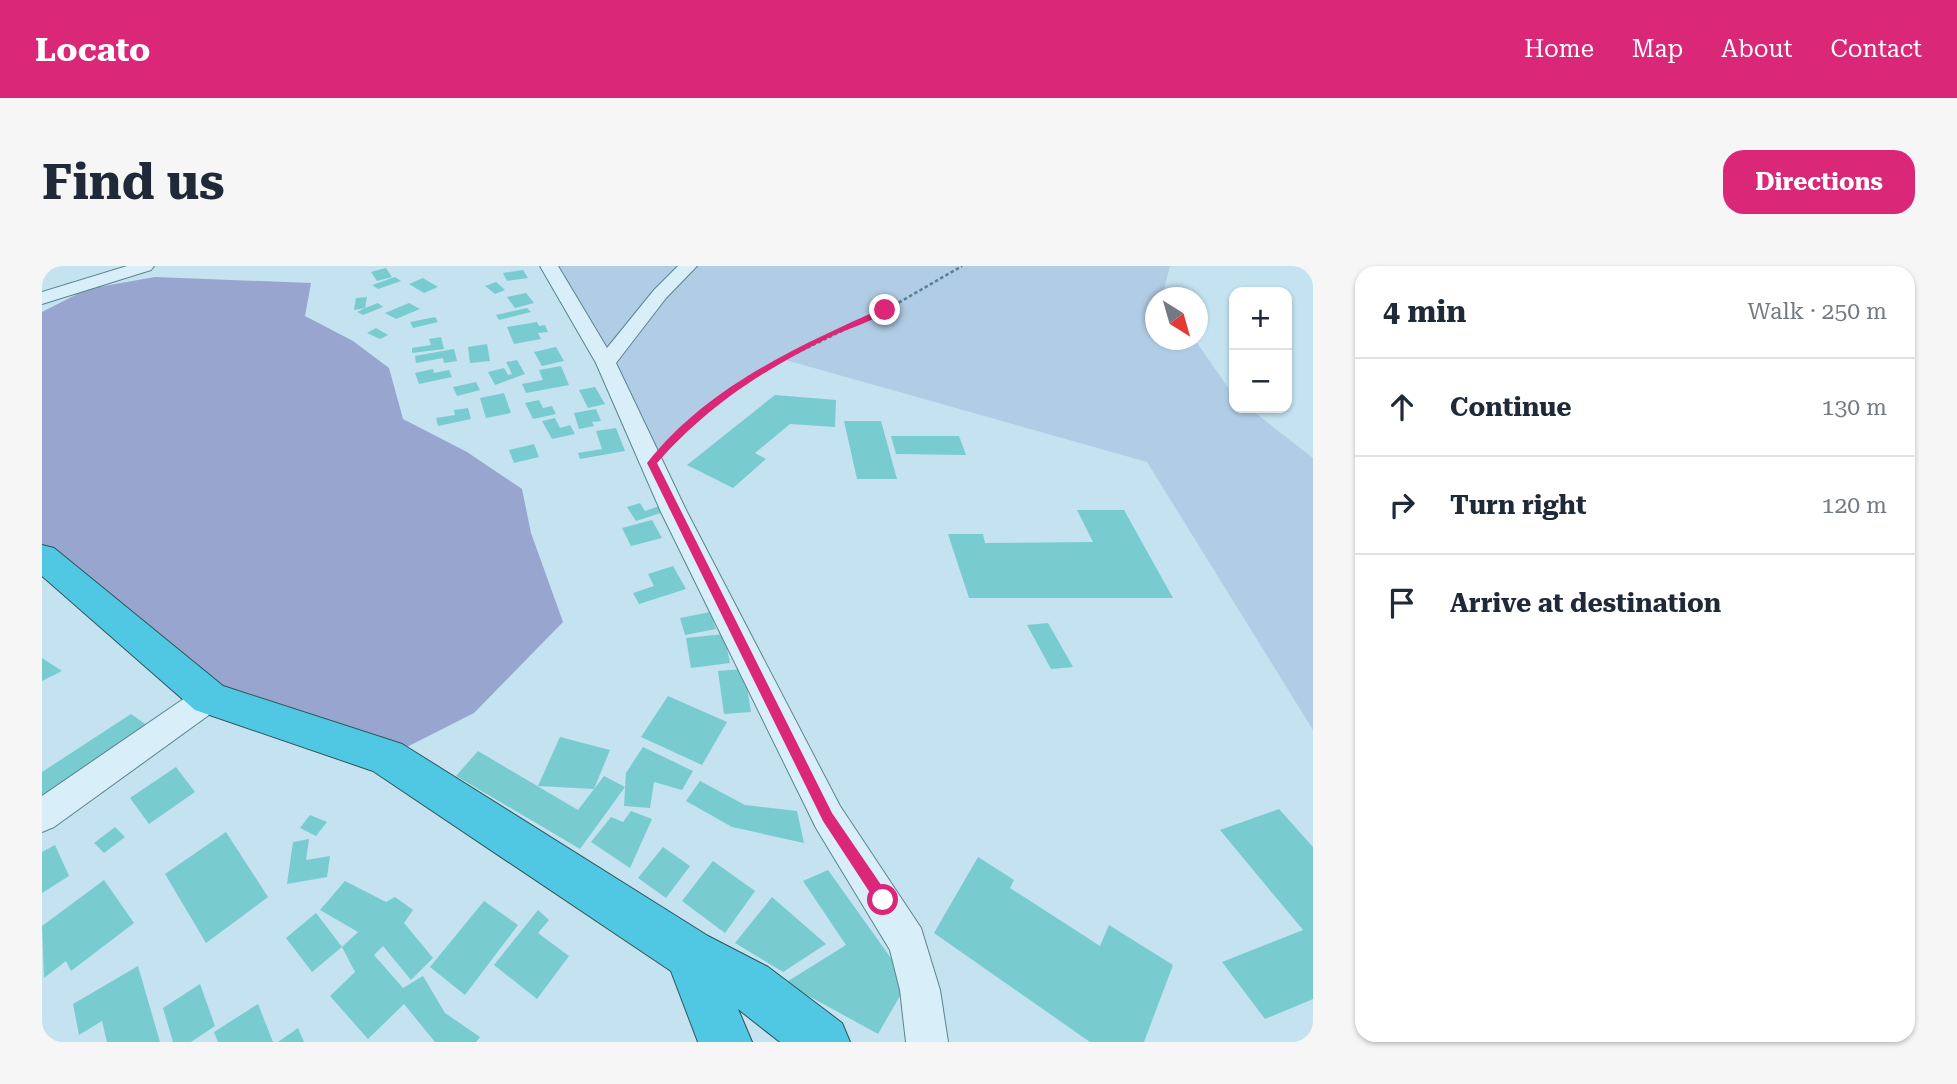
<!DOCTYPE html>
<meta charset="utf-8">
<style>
:root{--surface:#fff;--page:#f6f6f7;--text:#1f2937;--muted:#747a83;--line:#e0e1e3;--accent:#db2777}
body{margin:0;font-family:"Roboto Serif",serif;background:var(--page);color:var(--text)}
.controls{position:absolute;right:21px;top:21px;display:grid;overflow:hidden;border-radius:14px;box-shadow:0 2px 5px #0004}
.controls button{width:63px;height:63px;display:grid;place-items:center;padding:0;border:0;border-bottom:2px solid var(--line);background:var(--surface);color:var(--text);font:35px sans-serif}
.compass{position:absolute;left:1103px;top:21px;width:63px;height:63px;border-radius:50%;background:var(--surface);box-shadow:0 2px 5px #0004;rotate:143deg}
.stop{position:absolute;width:21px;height:21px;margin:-16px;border:5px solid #db2777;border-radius:50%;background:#fff}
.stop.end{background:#db2777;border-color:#fff;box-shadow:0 2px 7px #0008}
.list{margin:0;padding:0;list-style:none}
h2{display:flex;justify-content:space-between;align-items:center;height:91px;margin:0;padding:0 28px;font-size:30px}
h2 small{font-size:23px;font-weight:400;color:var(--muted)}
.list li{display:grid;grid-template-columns:46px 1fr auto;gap:21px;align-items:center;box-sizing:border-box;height:98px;padding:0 28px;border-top:2px solid var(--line)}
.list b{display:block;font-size:26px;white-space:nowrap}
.list em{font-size:23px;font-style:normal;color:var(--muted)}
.icon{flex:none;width:38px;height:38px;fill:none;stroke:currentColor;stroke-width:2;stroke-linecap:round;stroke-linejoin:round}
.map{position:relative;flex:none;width:1271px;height:776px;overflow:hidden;border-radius:21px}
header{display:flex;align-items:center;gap:42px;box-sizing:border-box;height:98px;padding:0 35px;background:var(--accent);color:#fff}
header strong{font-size:33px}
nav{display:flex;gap:38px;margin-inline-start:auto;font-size:24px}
.intro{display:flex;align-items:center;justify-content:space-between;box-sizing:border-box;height:168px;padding:0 42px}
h1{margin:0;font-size:49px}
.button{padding:18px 32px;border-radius:21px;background:var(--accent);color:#fff;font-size:24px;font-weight:700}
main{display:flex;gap:42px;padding:0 42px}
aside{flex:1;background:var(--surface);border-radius:21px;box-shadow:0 2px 5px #0004}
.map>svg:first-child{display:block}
</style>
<header>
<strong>Locato</strong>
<nav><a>Home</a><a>Map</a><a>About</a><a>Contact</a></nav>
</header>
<div class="intro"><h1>Find us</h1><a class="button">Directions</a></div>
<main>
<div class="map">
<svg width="1271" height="776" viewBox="0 0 1271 776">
<rect width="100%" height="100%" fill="#c4e2f0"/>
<!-- farmland -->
<path fill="#b1cde6" d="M507,0h621l-7,27 3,4 -10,1v42h39l39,56v12h15l64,50v272l-166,-268 -365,-103 -49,28 -48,39 -33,37z"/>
<!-- green -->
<path fill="#97a5cf" d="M113,11l156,6 -6,33 48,25 36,27 14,51 64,33 55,37 9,44 32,89 -89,91 -87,44 -178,-59 -167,-141v-245l45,-23z"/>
<!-- building -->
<g fill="#78ccd0">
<path d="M344,2l6,9 -15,4 -6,-9z"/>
<path d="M481,4l5,8 -21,3 -4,-8z"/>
<path d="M353,11l6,4 -23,8 -6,-4z"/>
<path d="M381,12l15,9 -14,6 -15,-9z"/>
<path d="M454,16l9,8 -10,4 -10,-8z"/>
<path d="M484,27l8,10 -19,5 -8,-11z"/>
<path d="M325,31l-2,11 13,-5 5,4 -20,8 -6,-3 8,-4 -11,2 2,-12z"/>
<path d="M367,37l11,6 -24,10 -11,-6z"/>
<path d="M485,42l4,4 -32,8 -3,-5z"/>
<path d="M393,51l3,5 -25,6 -3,-6z"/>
<path d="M495,56l2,4 6,-1 3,7 -10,1 3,6 -27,5 -7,-17z"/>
<path d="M334,62l12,7 -8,4 -13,-6z"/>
<path d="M399,71l3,12 -32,4v-5l19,-3 -2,-6z"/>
<path d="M445,78l3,17 -20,2 -2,-16z"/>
<path d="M514,81l8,14 -22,5 -8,-14z"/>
<path d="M412,83l3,12 -13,2 -1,-5 -27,5 -1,-7z"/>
<path d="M475,94l8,14 -30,11 -7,-13 16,-4 4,7 4,-1 -6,-12z"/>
<path d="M519,100l8,19 -43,8 -4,-9 21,-4 -4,-10z"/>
<path d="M391,103l1,4 15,-3 3,7 -33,7 -4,-11z"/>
<path d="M434,116l4,8 -23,6 -4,-9z"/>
<path d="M553,121l10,17 -17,4 -9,-18z"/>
<path d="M462,127l7,20 -25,5 -6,-20z"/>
<path d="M733,129l61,5 -1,27 -45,-3 -35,29 11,6 -33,29 -46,-23z"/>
<path d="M497,134l4,8 9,-2 4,8 -23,5 -8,-16z"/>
<path d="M426,142l3,11 -33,7 -2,-8 19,-3 -1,-5z"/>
<path d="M554,143l5,12 -9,1 2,4 -15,3 -5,-16z"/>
<path d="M513,152l5,10 10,-3 5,9 -23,5 -10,-18z"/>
<path d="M802,155h37l16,58h-40z"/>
<path d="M574,162l9,23 -45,8 -2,-6 24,-4 -6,-18z"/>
<path d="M849,170h68l7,19 -70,-1z"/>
<path d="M492,178l5,13 -25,6 -5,-13z"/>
<path d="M598,237l5,8 14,-5 5,6 -28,9 -9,-14z"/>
<path d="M1035,244h47l49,88h-204l-21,-64h35l2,9 108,-1z"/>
<path d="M610,254l10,18 -31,8 -9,-18z"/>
<path d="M631,300l13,23 -47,15 -6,-11 21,-7 -6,-12z"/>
<path d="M668,346l6,17 -31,6 -5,-17z"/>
<path d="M1006,357l25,44 -22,2 -24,-44z"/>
<path d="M682,368l6,29 -39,5 -5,-30z"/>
<path d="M0,392l20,13 -20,10z"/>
<path d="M702,403l7,43 -27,2 -6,-43z"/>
<path d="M626,430l59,26 -25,43 -61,-28z"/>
<path d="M89,448l20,14 -109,77v-33z"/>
<path d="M518,471l50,13 -16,39 -56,-3z"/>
<path d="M601,481l50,24 -11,19 -28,-8 -4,26 -26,-2 2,-33z"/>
<path d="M436,485l100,59 26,-34 21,11 -45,62 -124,-73z"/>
<path d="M134,501l19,25 -46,32 -19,-26z"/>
<path d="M658,515l45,24 52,6 7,32 -72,-16 -46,-26z"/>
<path d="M1237,543l34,38v152l-48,20 -43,-57 81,-32 -83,-100z"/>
<path d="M589,545l21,8 -22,49 -39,-26 20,-25 12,5z"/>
<path d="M268,549l17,7 -11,14 -16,-8z"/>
<path d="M73,561l10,10 -21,16 -10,-10z"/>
<path d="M184,566l42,65 -62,46 -41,-69z"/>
<path d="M267,573l-3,21 24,-4 -3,21 -40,7 6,-42z"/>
<path d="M13,579l14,31 -27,17v-41z"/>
<path d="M621,581l27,19 -24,32 -28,-20z"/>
<path d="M936,591l36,23 -4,8 90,58 9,-21 64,40 -29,77h-54l-156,-109z"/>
<path d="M671,595l42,30 -30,42 -43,-32z"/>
<path d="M786,604l80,112 -30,52 -93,-51 61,-38 -43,-64z"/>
<path d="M62,614l30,43 -63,48 -5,-10 -22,17 -2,-52z"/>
<path d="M303,615l41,21 9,-5 18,13 -9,13 29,35 -22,22 -28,-34 -9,9 29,33 20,-12 22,37 35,24 -4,5h-41l-31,-38 -36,35 -38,-43 25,-24 -13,-25 16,-15 -38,-22z"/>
<path d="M730,631l54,47 -43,28 -48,-29z"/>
<path d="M442,635l34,24 -53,70 -35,-28z"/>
<path d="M496,644l11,10 -11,13 31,23 -32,43 -43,-34z"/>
<path d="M274,647l26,34 -30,25 -26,-34z"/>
<path d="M96,700l22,76h-53l-5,-21 -23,14 -6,-31z"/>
<path d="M158,718l15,42 -24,16h-18l-10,-34z"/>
<path d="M216,738l15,38h-55l-4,-10z"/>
<path d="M256,762l6,14h-26z"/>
</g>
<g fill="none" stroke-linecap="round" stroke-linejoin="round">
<defs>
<g id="street">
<path d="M85,0h27l-3,4 -109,34v-12z"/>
<path d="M498,0h18l49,82 47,-58 24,-24h19l-31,32 -50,65 71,149 153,294 81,122 19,62 8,52h-42l-6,-52 -10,-40 -74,-122 -155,-316 -65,-149z"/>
<path d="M167,419l11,4 5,9 -5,9 -166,120 -12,5v-36l156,-107z"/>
</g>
<path id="highway" d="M0,279l12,3 169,138 179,58 306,192 60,31 74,56 8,19h-70l-42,-33 14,33h-54l-27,-71 -298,-200 -178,-61 -153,-134z"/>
</defs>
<!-- street casing -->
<use href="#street" stroke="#59848c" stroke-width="2"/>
<!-- highway casing -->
<use href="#highway" stroke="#2e5559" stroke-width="2"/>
<!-- path-far1 -->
<path stroke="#59848c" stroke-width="2.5" stroke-dasharray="3.5 2.5" stroke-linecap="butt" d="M672,136l56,-36 123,-60 69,-40"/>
<!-- path -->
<path stroke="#59848c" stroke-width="3.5" stroke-dasharray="4.5 2.5" stroke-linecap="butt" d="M629,176l45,-41"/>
<!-- street -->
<use href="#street" fill="#d8effa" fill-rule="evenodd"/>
<!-- highway -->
<use href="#highway" fill="#51c8e3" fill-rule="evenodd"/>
</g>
<!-- route -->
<path fill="#db2777" d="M841,42l6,2c-17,12 -40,18 -59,27 -70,35 -121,68 -173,126l175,350 56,82 2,5 -7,7 -5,-2 -55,-84 -176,-358c60,-76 149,-116 236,-155z"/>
</svg>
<div class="controls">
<button>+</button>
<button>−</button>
</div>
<svg class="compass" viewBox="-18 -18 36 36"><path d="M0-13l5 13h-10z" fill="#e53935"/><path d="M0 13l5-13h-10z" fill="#747a83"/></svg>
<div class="stop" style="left:841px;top:634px"></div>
<div class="stop end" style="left:843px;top:44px"></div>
</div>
<aside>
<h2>4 min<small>Walk · 250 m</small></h2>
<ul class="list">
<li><svg class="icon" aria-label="ahead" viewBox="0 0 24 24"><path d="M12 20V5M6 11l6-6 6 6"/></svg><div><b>Continue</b></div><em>130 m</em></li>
<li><svg class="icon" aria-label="right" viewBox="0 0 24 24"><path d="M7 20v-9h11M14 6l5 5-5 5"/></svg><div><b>Turn right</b></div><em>120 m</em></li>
<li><svg class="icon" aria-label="arrive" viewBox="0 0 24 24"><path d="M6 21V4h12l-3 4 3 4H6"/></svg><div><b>Arrive at destination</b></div></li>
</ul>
</aside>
</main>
